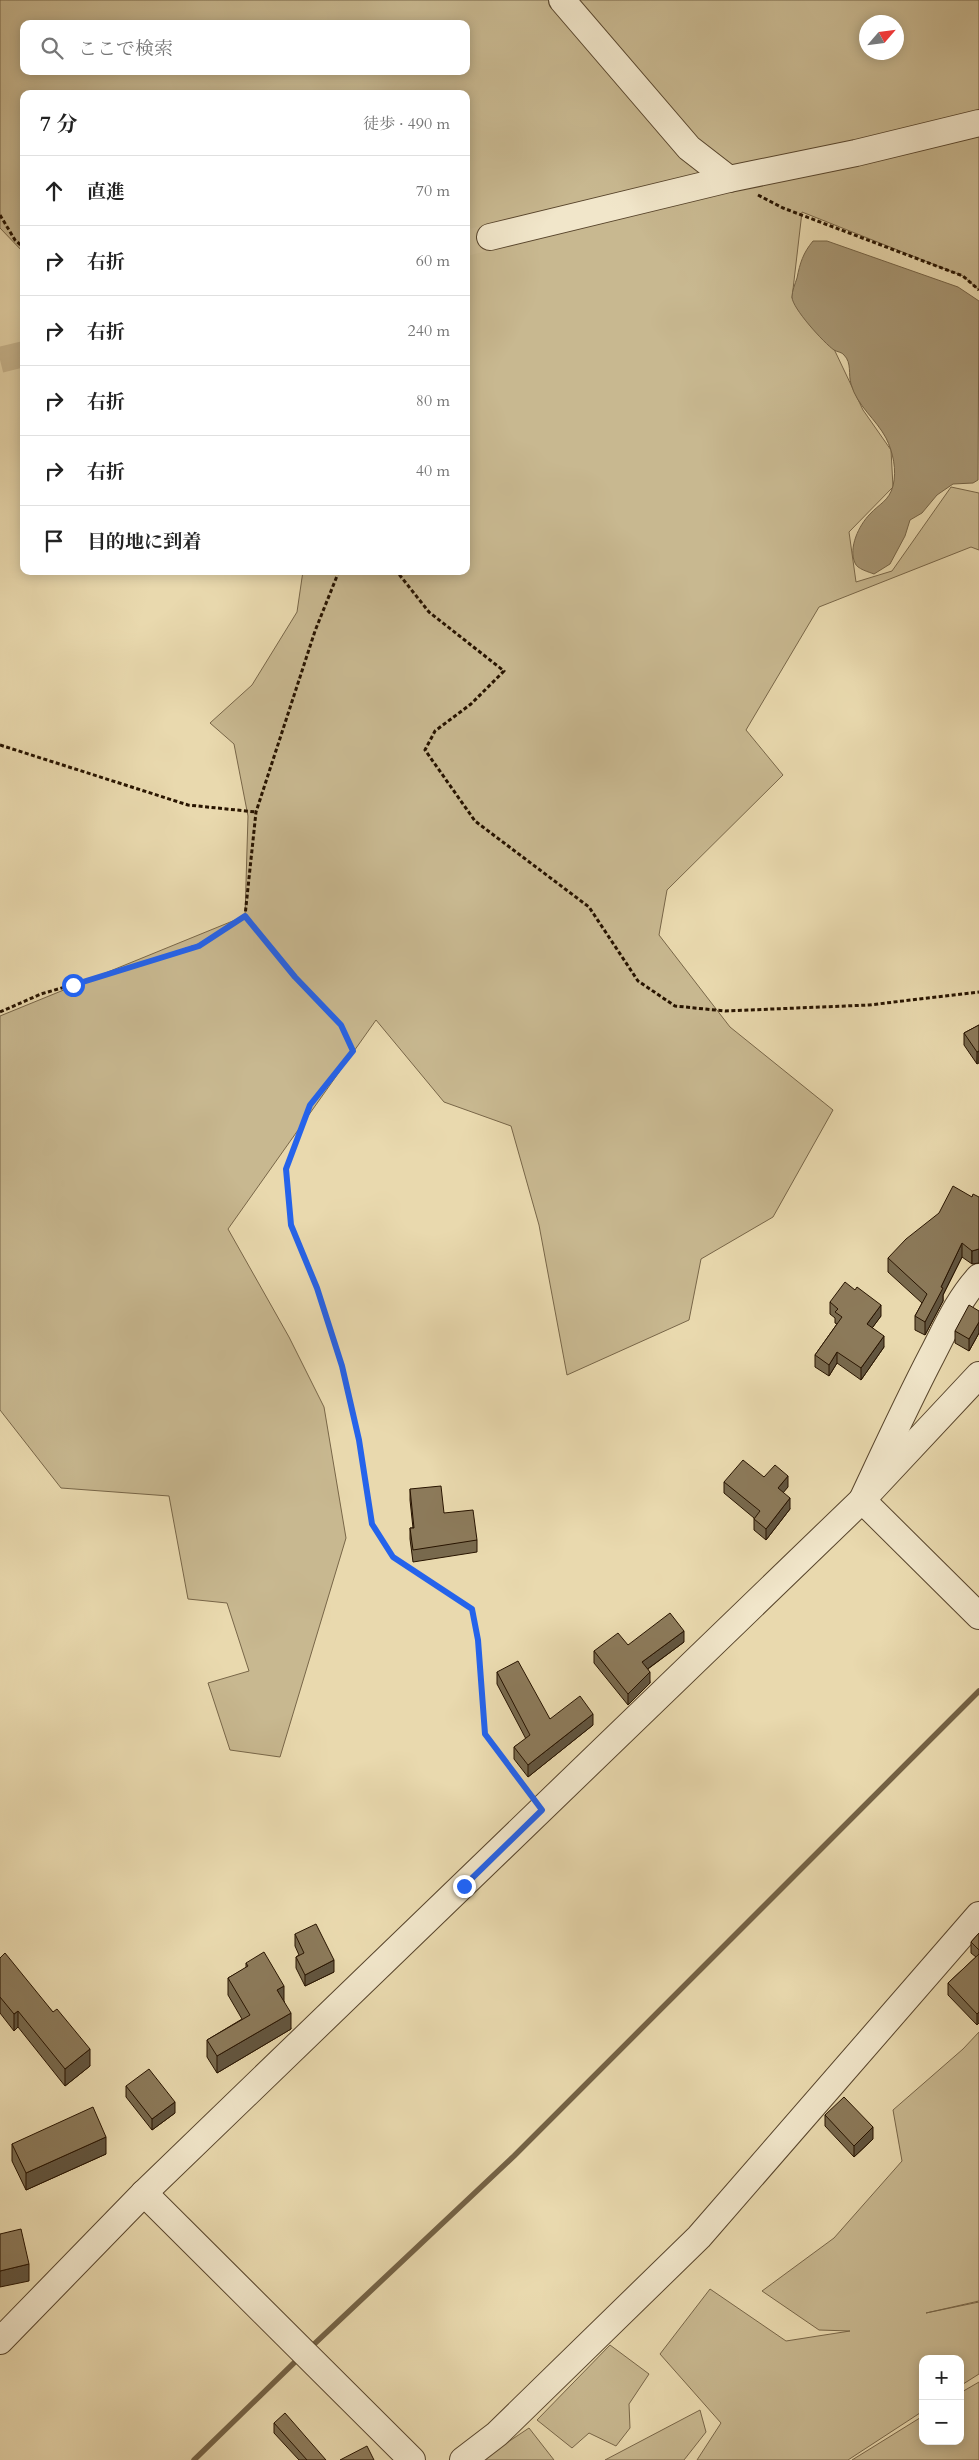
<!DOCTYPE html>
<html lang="ja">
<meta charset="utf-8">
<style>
:root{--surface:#fff;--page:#f6f6f6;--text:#222;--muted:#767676;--line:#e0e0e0}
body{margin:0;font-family:Cardo,"Noto Serif JP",serif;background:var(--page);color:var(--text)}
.controls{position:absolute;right:15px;bottom:15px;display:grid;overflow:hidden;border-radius:10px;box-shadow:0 2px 12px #0003}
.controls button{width:45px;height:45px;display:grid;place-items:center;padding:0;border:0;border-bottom:1px solid var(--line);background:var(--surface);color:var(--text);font:25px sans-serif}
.compass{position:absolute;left:859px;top:15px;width:45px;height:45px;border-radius:50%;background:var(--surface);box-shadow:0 2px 12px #0003;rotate:62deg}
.stop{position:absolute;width:15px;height:15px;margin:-11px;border:4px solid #2563eb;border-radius:50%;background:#fff}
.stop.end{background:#2563eb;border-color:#fff;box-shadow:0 1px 5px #0008}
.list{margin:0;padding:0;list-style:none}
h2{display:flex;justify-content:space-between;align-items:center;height:65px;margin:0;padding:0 20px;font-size:21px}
h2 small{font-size:16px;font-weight:400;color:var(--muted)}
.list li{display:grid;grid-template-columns:32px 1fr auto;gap:15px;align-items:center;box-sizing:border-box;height:70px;padding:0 20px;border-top:1px solid var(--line)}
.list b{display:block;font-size:19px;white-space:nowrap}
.list em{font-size:16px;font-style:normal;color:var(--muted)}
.icon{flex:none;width:28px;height:28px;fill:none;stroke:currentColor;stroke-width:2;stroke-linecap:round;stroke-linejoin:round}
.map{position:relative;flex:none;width:979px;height:2460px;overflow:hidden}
.search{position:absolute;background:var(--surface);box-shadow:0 2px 12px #0003;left:20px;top:20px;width:450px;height:55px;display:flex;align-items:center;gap:12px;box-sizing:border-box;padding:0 18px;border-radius:10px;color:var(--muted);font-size:19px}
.panel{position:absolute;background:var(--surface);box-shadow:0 2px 12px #0003;left:20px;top:90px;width:450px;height:485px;border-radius:10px}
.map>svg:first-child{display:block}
</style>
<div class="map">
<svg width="979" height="2460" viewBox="0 0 979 2460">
<rect width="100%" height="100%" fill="#e9d9ae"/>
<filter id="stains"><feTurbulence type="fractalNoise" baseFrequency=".004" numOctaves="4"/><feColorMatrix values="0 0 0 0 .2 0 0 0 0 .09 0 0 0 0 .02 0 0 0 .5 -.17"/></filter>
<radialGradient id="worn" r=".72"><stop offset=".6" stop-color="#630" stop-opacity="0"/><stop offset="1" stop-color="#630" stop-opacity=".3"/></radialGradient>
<!-- green -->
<g fill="#c8b890" stroke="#786648" fill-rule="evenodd">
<path d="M0,0h979v290l-16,-14 -161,-64 -10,86 42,51 29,61 28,40 2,37 -44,45 7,50 36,-11 59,-84 28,6v57l-8,-3 -152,60 -73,123 37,45 -116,115 -8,45 71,92 103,83 -60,107 -72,42 -12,61 -122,55 -28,-150 -28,-99 -67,-24 -68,-82 -148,209 61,108 35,70 22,131 -66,219 -50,-7 -22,-67 41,-12 -22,-68 -39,-4 -19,-103 -108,-8 -61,-78v-394l245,-100 3,-100 -14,-72 -24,-21 42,-38 45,-73 6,-41h163v-477h-442v159l-24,-25zM866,22h30v30h-30zM24,24h442v47h-442z"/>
<path d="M979,2032v269l-53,12 53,-11v72l-19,12v-27h-37v52l-75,49h-151l24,-37 -61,-69 50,-65 76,52 64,-10 -31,-1 -57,-39 72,-53 68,-77 -9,-51 70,-61z"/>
<path d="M610,2345l39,29 -20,30 1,24 -14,18 -27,-13 -17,15 -35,-28z"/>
<path d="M979,2382v78h-127l71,-44v25h37v-48z"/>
<path d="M700,2410l6,22 -22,28h-79z"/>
<path d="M529,2428l25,32h-73z"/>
</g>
<!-- water -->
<path fill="#a79673" stroke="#746245" d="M813,241h14l131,46 21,14 -1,179 -5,3 -20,1 -16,11 -15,18 -12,7 -5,16 -15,28 -16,10c-5,-2 -17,-5 -19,-11 -7,-15 4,-38 15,-49 9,-10 19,-13 23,-28 4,-16 0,-34 -7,-48 -10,-19 -29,-32 -35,-54 -3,-10 1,-21 -7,-29 -2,-3 -7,-3 -10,-5 -10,-7 -42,-42 -42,-53 0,-6 3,-13 5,-19 3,-15 6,-25 16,-37z"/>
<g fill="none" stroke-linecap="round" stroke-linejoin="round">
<!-- stream -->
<g stroke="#746245" stroke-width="5.5">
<path d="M310,2348l204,-192 465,-465"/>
<path d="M194,2460l105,-102"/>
</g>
<!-- minor-tunnel -->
<g stroke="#ccbb94" stroke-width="26" stroke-dasharray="26 13" stroke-linecap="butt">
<path d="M466,243l24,-6"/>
<path d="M0,360l24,-6"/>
</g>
<defs>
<g id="minor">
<path d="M562,0l127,148 40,31"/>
<path d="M490,237l239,-58 127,-26 123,-30"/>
<path d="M979,1277c-21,23 -33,51 -47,78 -25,48 -47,96 -70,145l117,116"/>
<path d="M144,2193l268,267"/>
<path d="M0,2341l144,-148 718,-693 117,-125"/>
<path d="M463,2460l34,-26 202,-197 280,-322"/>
</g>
</defs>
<!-- minor casing -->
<use href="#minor" stroke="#58452c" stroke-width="28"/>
<!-- path -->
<g stroke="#281400" stroke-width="3" stroke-dasharray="4 2.5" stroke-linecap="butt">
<path d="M758,195l25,13 180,68 16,14"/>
<path d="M0,215l15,25 9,8"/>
<path d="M339,571l-24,60 -59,181 -11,104 50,61 46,48 12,26 -43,54 -24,64 5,56 26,63 25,78 17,74 13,84 21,33 79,52 6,31 7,94 44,58"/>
<path d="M394,571l4,2 31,39 75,59 -33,33 -36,27 -10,19 50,71 114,86 49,74 37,25 50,5 144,-6 110,-13"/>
<path d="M0,745l188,60 68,7"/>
<path d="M0,1012l41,-18 82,-24 76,-25 46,-29"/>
</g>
<!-- minor -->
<use href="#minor" stroke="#f1e6ca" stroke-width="26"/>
</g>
<!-- wall -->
<g fill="#78694d" stroke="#281400">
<path d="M979,1025l-2,39 -13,-19v-12z"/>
<path d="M972,1197v67l-10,-7 -19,38v6l-18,34 -10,-5v-14l7,-13 -34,-31v-14z"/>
<path d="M830,1302l51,14 -9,12 12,19 -23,33 -24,-17 -8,13 -14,-9v-12l22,-31 -2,-1v-5l-5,-4z"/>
<path d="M979,1311v22l-10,18 -14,-8v-12z"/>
<path d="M764,1477l24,10 -5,5 7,17 -24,31 -12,-10v-12l-30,-25v-11z"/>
<path d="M410,1489l34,24 33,27v12l-64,10 -3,-23v-11h3l-3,-28z"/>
<path d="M684,1642l-36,27 2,14 -22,22 -34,-42v-12l34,-6z"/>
<path d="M497,1672l53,47 43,6 -65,52 -14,-18v-12l12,-8 -29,-55z"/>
<path d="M979,1933v90l-2,2 -29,-30v-12l28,-26 -5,-4v-11z"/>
<path d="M295,1934l39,38 -29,14 -9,-18v-11l3,-2 -4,-9z"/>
<path d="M0,1958l53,54 37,54 -25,20 -47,-59 -4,4 -14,-18z"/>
<path d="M246,1963l38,38 7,28 -74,44 -10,-16v-17l35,-21 -14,-24v-17l18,-10z"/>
<path d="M126,2086l49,27 -23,17 -26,-33z"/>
<path d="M825,2115l48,24 -19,18 -29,-31z"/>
<path d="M12,2144l94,10 -80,36 -14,-29z"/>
<path d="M274,2423l52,37h-27l-25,-27z"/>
</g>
<!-- shaded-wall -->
<g fill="#62553f" stroke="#281400">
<path d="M979,1051v12l-2,1v-12z"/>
<path d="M962,1243v14l-19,38v6l-18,34v-13l16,-35z"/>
<path d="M979,1249v14l-7,1v-13z"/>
<path d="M881,1305v11l-14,19v-11z"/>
<path d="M979,1322v11l-10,18v-12z"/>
<path d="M884,1336v11l-23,33v-12z"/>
<path d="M837,1352v11l-8,13v-11z"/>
<path d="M788,1476v11l-10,12v-11z"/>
<path d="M790,1498v11l-24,31v-11z"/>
<path d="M684,1631v11l-42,31v-11z"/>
<path d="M650,1672v11l-22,22v-11z"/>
<path d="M593,1714v11l-65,52v-12z"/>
<path d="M334,1960v12l-29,14v-11z"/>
<path d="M284,1986v17l-7,-13z"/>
<path d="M18,2011v16l-4,4v-17z"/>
<path d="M979,2012v11l-2,2v-11z"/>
<path d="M291,2013v16l-74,44v-17z"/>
<path d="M90,2049v17l-25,20v-17z"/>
<path d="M175,2102v11l-23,17v-11z"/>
<path d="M873,2127v12l-19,18v-11z"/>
<path d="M106,2137v17l-80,36v-17z"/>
<path d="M29,2264v17l-29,6v-16z"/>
</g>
<!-- building -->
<g fill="#8c7a5a" stroke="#281400">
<path d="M979,1025v26l-2,1 -13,-19z"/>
<path d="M953,1186l19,11 1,-3 6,3v52l-7,2 -10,-8 -21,44 2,1 -18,34 -10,-6 12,-22 -39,-36 18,-19 33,-26z"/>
<path d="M845,1282l10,8 2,-3 24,18 -14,19 17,12 -23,32 -24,-16 -8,13 -14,-10 27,-38 -7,-5 3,-3 -8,-7z"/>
<path d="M969,1305l10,6v11l-10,17 -14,-8z"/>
<path d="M743,1460l21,17 11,-12 13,11 -10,12 12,10 -24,31 -12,-10 6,-8 -36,-29z"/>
<path d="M441,1486l3,27 29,-3 4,30 -64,10 -3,-22h4l-4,-39z"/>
<path d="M670,1613l14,18 -42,31 8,10 -22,22 -34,-43 24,-18 10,12z"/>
<path d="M518,1661l32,58 30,-23 13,18 -65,51 -14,-18 16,-12 -33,-63z"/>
<path d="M316,1924l18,36 -29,15 -9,-18 8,-4 -9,-19z"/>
<path d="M979,1933v17l-8,-8z"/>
<path d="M264,1952l20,34 -7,4 14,23 -74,43 -10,-16 43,-25 -22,-37 20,-12 -2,-3z"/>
<path d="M5,1953l48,59 4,-3 33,40 -25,20 -47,-58 -4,3 -14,-17v-39z"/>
<path d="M979,1954v58l-2,2 -29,-31z"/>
<path d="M149,2069l26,33 -23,17 -26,-33z"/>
<path d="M844,2097l29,30 -19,19 -29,-31z"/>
<path d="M93,2107l13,30 -80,36 -14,-29z"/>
<path d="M21,2229l8,35 -29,7v-37z"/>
<path d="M285,2413l41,47h-19l-33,-37z"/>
<path d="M367,2446l7,14h-34z"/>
</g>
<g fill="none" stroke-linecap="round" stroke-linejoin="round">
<!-- route -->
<path stroke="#2563eb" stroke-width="6" d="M73,985l126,-39 46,-30 50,61 46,48 12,26 -43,54 -24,64 5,56 26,63 25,78 17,74 13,84 21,33 79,52 6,31 7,94 57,76 -78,76"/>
</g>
<rect width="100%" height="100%" filter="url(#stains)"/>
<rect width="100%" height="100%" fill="url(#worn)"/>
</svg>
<div class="controls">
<button>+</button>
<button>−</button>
</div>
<svg class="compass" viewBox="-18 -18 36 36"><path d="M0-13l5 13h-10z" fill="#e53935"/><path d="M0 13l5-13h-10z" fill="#767676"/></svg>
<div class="stop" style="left:73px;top:985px"></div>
<div class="stop end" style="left:464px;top:1886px"></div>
<div class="search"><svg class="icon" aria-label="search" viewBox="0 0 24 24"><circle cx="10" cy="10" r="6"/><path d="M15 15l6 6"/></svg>ここで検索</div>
<section class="panel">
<h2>7 分<small>徒歩 · 490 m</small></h2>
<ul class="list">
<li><svg class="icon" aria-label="ahead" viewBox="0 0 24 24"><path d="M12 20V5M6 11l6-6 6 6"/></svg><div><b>直進</b></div><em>70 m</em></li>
<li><svg class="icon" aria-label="right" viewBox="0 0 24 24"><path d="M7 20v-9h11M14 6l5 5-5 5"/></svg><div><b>右折</b></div><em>60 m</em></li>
<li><svg class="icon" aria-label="right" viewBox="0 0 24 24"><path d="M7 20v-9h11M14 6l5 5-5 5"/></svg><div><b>右折</b></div><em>240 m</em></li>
<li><svg class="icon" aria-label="right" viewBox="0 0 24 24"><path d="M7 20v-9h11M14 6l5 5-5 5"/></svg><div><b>右折</b></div><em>80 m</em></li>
<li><svg class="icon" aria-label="right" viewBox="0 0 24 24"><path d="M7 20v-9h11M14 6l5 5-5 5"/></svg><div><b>右折</b></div><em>40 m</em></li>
<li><svg class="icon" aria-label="arrive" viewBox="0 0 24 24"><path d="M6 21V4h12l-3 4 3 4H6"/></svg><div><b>目的地に到着</b></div></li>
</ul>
</section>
</div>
